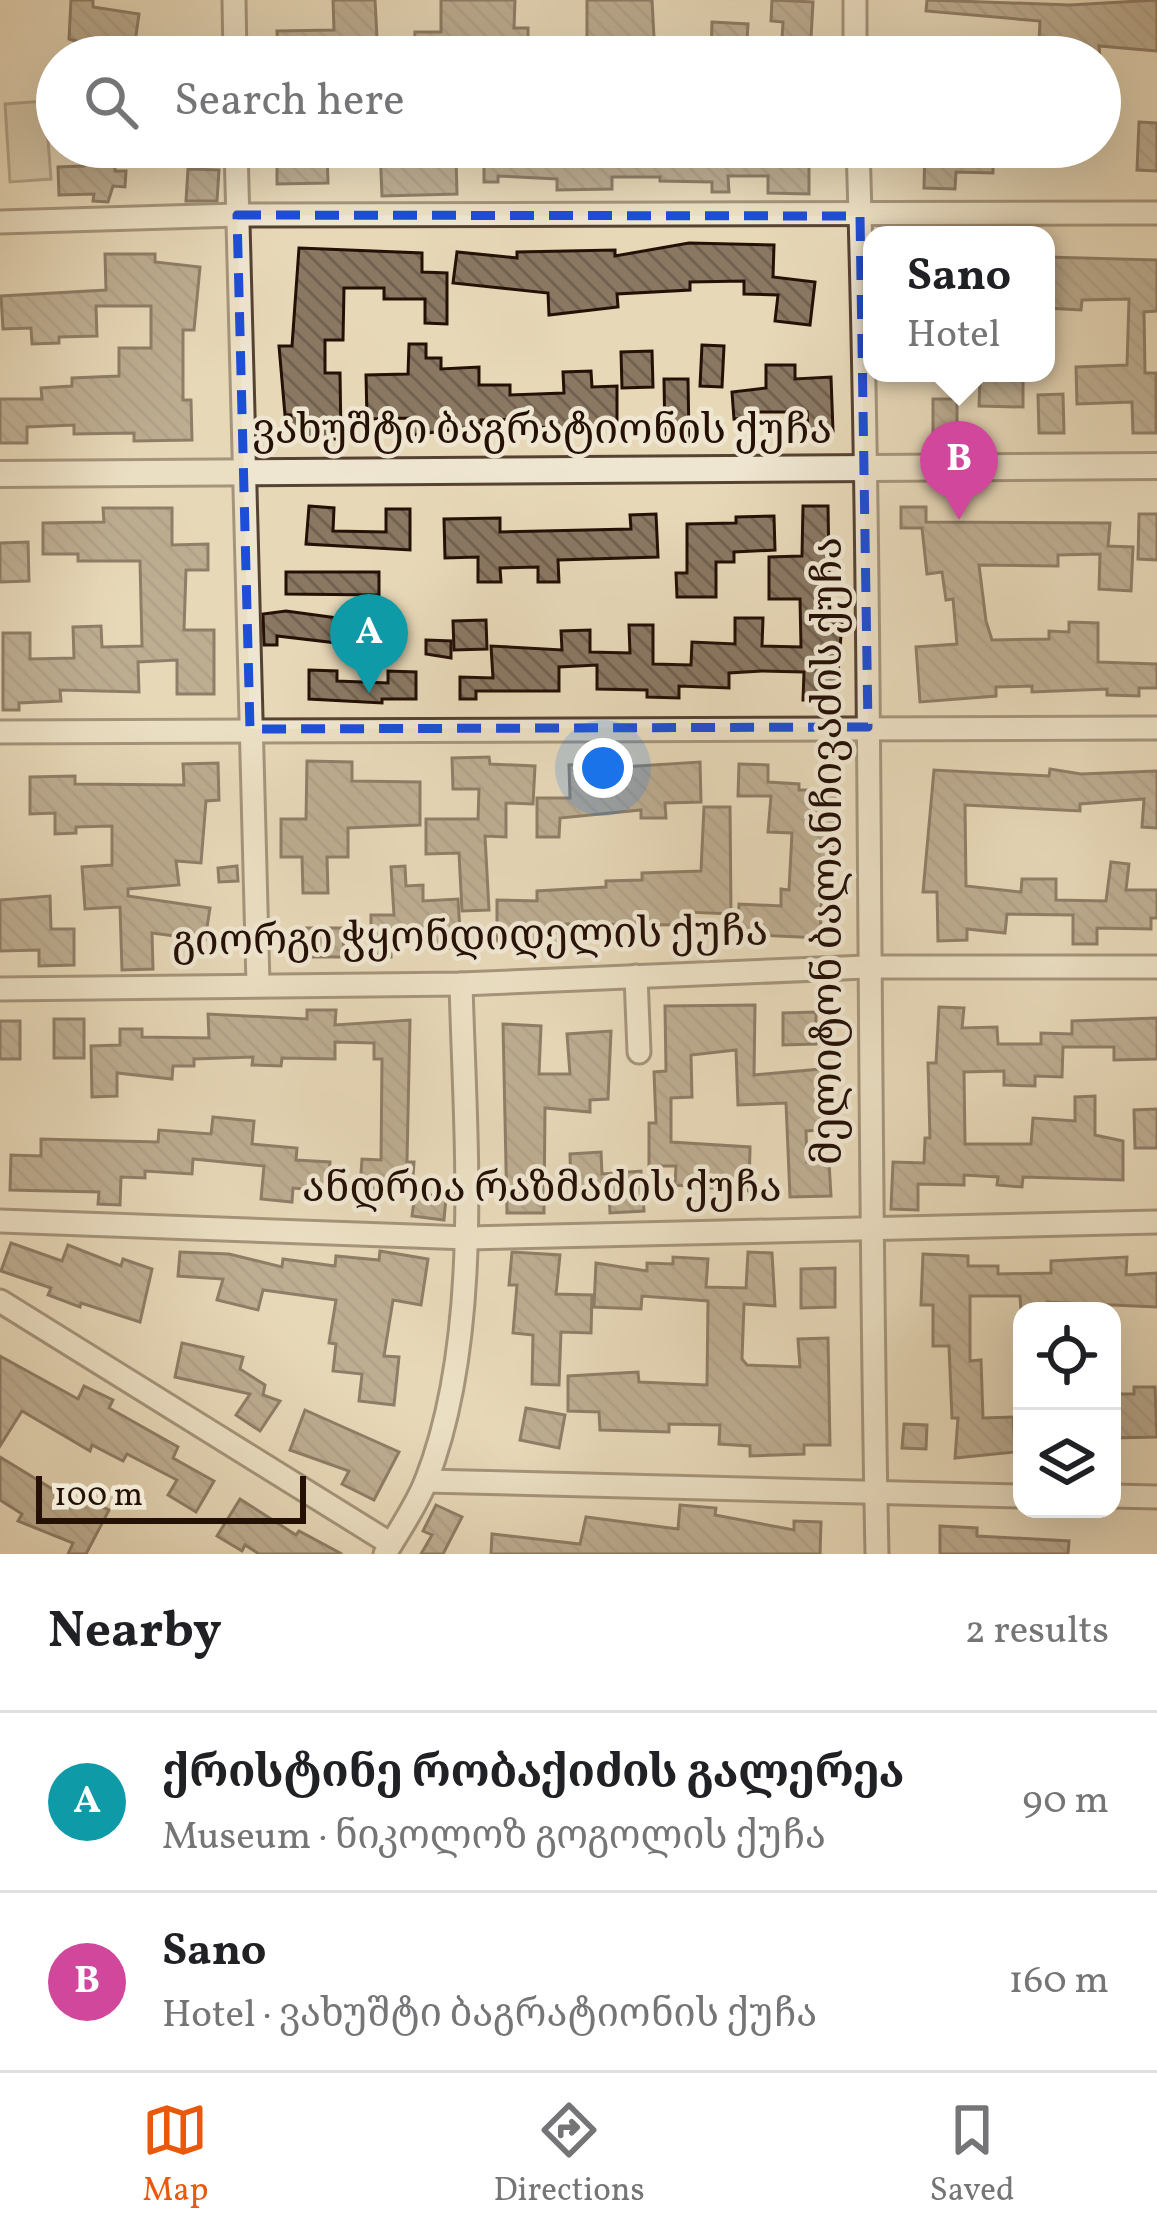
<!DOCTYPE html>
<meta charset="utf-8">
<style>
:root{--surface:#fff;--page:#f2f2f2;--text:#202124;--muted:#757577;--line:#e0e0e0;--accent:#ea580c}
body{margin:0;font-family:Vollkorn,"Noto Serif Georgian",serif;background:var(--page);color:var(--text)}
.controls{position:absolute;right:36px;bottom:36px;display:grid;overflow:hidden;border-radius:24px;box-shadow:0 12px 48px #0002}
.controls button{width:108px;height:108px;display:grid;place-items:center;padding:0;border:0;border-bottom:3px solid var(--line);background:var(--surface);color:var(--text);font:60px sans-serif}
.scale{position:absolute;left:36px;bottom:30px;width:270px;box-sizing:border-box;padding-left:12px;border:6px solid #251006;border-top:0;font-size:33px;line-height:42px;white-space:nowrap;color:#251006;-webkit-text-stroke:9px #efe6d1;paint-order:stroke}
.you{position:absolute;left:603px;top:768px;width:42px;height:42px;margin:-30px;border:9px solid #fff;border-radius:50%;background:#1a73e8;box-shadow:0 0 0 18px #1a73e833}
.badge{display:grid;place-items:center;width:78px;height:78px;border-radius:50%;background:var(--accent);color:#fff;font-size:39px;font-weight:700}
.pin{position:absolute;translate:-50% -99px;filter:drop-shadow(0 3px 6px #0008)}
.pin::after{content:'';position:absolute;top:63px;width:42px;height:36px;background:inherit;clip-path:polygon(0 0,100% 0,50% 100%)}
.popup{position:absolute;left:863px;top:226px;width:192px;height:156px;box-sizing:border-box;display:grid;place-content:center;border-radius:24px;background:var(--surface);filter:drop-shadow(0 3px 9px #0005);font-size:39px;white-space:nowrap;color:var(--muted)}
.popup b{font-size:45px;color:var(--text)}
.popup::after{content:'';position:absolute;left:50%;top:100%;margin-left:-24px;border:24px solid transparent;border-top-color:var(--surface)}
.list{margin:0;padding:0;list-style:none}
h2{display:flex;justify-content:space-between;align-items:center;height:156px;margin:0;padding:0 48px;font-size:51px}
h2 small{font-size:39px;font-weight:400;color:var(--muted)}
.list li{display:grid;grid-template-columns:78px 1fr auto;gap:36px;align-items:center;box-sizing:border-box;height:180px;padding:0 48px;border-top:3px solid var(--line)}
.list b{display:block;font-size:45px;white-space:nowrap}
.list p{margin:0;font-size:39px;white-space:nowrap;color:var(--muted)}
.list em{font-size:39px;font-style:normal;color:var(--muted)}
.icon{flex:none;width:66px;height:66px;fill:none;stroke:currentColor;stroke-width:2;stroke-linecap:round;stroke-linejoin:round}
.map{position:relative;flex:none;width:1157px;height:1554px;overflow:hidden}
.search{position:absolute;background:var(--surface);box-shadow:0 12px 48px #0002;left:36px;right:36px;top:36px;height:132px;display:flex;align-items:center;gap:30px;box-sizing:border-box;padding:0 42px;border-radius:66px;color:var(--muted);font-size:45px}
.sheet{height:516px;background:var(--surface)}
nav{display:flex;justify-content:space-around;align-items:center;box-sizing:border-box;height:168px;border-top:3px solid var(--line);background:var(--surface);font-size:33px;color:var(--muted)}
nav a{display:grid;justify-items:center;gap:6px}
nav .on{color:var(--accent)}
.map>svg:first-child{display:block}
</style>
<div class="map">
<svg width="1157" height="1554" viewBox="0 0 1157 1554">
<defs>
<pattern id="building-back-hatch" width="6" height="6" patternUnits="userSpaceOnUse" patternTransform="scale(3)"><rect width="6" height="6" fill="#8a7863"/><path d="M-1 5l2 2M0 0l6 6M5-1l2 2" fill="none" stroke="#716150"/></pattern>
</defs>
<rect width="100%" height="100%" fill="#e7d8b8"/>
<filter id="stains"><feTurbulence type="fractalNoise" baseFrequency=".00167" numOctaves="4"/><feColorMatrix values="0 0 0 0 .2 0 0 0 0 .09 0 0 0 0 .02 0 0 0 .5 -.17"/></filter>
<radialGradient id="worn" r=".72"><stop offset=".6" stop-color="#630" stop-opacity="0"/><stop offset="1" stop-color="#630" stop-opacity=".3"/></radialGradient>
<!-- green -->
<path fill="#c6b69a" stroke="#766350" stroke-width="3" d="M45,101l6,78 -41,3 -5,-78z"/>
<!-- building -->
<g fill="url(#building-back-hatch)" stroke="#251006" stroke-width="3">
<path d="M71,0h22v7l46,7 -6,43 -43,-6 1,-6 -22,-6z"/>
<path d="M333,0h42l3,57h-100l-1,-26 57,-1z"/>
<path d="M441,0h74l-1,28h14v29h-114l1,-25h26z"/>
<path d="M587,0h65l3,57 -68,-1z"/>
<path d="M772,0l41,2 -3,55h-29l2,-35 -12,-1z"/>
<path d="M927,0l143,5 87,-5v51l-58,-5 1,11h-94v-16l33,1 1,-21 -114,-10z"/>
<path d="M712,22l36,2 -2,33h-35z"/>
<path d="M923,39l37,1 -1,17h-37z"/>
<path d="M1139,122l18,1v48l-20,-1z"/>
<path d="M380,147h28v10h48l1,37 -75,2z"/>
<path d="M484,147h325v47l-41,-1v-17h-40l1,16h-17v-10l-52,-1v-4h-48v12l-55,1v-11l-59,-3v6h-14z"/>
<path d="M925,147h123v16h-55v10l-37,-1 -1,17 -31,-1z"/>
<path d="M103,150l12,11v10h11l-1,16 -12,-1 -5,16 -15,-1 1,-7 -35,1 -1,-28 26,-1z"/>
<path d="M277,153h50l1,30 -51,1z"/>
<path d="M188,169l31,1 -2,31h-31z"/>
<path d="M689,243l85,2 -1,32 42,5 -5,43 -35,-4 3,-26 -34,-1v-13l-54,1v8l-73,4 1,13 -69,8 -1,-22 -95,-10 4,-31 60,6v-6l98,-2v6z"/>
<path d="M299,248l123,5v19l25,1v51l-22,-1v-24h-41v-11h-40l-1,52h-18v33h15l1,66h-50v-24h-6l-6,-69h13z"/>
<path d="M105,254h50v8l45,5 -6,63h-11v70h8l1,40 -58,1v-8l-60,1v-9l-47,2v16h-27v-44h42l-1,-11 31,-2v-8l47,-2v-28h32v-42h-55l1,30 -38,1v6l-27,1 -1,-16 -28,1 -2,-33 105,-6z"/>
<path d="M1046,257l111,3v51l-13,1 1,61h11v60h-23l-1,-31 -55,2 -1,-37 51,-2 2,-66 -47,1 -1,10 -35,-2z"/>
<path d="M409,344h17v14h15v11l38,-2v18h31v10l54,-2 -1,-21 28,-1 1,16 25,-1v36l-52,7 -40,-3v-7l-44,1v6l-68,9 1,-17 -47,1 -1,-44 42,-1z"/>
<path d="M702,345l22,1 -2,41 -22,-1z"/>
<path d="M652,351l1,36 -31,1 -1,-36z"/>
<path d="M766,365h29v14l36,-2 2,54 -25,2 -1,-21h-52l1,5 -22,2 -2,-27 34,-4z"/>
<path d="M980,377l43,2v28l-44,-1z"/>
<path d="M664,379h24l1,60 -24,1z"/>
<path d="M1063,394l1,39h-25l-1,-38z"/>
<path d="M933,399h24v33l-24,1z"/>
<path d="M309,506l25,2 -1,23 53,1v-23h24v41l-104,-6z"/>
<path d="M803,506h25l2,116h12l-6,78h-33l1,-28 -42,-1 -33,2v15l-50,-2v12l-32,-1v-7l-50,-1v-24l-38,2v24h-83v8h-16v-22l33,1 -2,-32 71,4 -1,-19 29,-1v22l40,1 -1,-28h24v39l38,1 1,-23 43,2v-26h28l-1,28 39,1 -1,-48h-31v-42l33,-1z"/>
<path d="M901,507h25v15l184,1 -2,23 25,1 -2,44 -32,-2 1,-35 -42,1v11l-79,-1 7,56 6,19 57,-1v-8l20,1v-10l29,1v39l59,2v24h-18v8l-32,-1v-6l-75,3v-6l-36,1v9l-76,6 -4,-55 41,-3 -4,-45 -7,1 -4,-28 -15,2 -5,-46h-21z"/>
<path d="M103,508h69v37l36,-1v26h-22l-2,60h30v64h-37v-34l-39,2 1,30 -79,-2 1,11 -42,2v7h-16v-77h27v26l44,-1 -1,-31 28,-1 1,21 40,-1 -2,-85h-62v-7h-35v-31l61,-1z"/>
<path d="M656,514l2,43 -100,3 1,22h-21v-15l-38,1 1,14h-23v-25l-33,1 -1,-39 56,-1v14l131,-3 -1,-14z"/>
<path d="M1139,514h18v46l-19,-1z"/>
<path d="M774,516l1,34 -41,2v10h-18v35h-39l-1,-24h11v-49l49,-1v-6z"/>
<path d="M28,542l1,39 -29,1v-39z"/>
<path d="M286,572h93v23l-93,-1z"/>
<path d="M286,611l81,11 -4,24 -86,-10v9h-13l-1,-31z"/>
<path d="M486,620l1,29 -33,1 -1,-29z"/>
<path d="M426,640l25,1v17l-25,-4z"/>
<path d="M309,670l28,1v10l51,2v-12l28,1v27h-34v4l-73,-4z"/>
<path d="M489,757l1,7 45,2 -2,38 -27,-1v34l-21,-1 4,74 -27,1 -3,-58 -33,1v-35h52l1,-30h-26l-1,-31z"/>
<path d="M307,761l45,1v19l68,1v43l-72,3v29h-21l1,36h-25l-1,-36h-21v-38h25z"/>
<path d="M700,762l1,40 -36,1 1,15h-25v-8l-81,8 -1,19h-22v-39h33l-1,-33 22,-1v5z"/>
<path d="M218,763l1,37 -13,1 -5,62 -25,-2 3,24 -51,4v7l82,12 -5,32 -53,-7 1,36 -31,1 -2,-63 -35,2 -3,-42 30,-2v-39l-36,1v6l-21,1v-21l-25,1v-37l45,-1v8l109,1 -1,-21z"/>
<path d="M739,764l29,1v17l31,2v6h37l-4,98h-10l-2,50 -82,-4 1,-30 42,2v-17l8,1 3,-57 -24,-1 3,-36h-33z"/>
<path d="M1050,769l31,5 76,-3v57l-15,-1 2,-28 -64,5v7l-115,-6 1,81 55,6 1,-13h34v21l50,1 5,-39 18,2 -3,26h31v28h-6v11l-54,-1v16h-24v-29l-66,-1 -2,19 -38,-4v11l-29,1 -1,-49h-14l11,-122 115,6z"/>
<path d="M704,807h26l1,107 -45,-2v13l-122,-1 1,21 -68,-4v-41l40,1v-10l69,-4v-6l36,-1v-7l59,-2z"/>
<path d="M237,866l1,15 -19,1 -1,-14z"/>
<path d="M405,866l1,20 17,-1v16l35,-2 3,48 -25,2 -1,-22 -44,2v28h-20v-42h23l-3,-48z"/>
<path d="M50,896l1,33h23v36l-35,1v-16l-39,1v-51z"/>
<path d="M306,928h37l1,29h-39z"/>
<path d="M755,1005l-1,70 68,-6 -1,61 -15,1 1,31h22l2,34 -41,1 -4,-94 -48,2 -2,-55 -45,5 1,42 -21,1v44l79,5 -1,44 -74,-6 1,-19h-27v-43h7l-2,-51 12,-1 -1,-65z"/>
<path d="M939,1007l25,1 -2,20 35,-1 1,17h43v-11l31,1v-13l85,-3v41l-43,1v-13h-51l-1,30 -27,-1v10l-31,-1v-14l-40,1 1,72h66l2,-26 42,3v-24l20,-1v39l28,6v39l-100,-3 -1,10 -25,-2 1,-8 -34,-2v10l-46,-1v26l-27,-1 2,-47 31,1 1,-25h5l-2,-75h8z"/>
<path d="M307,1010h29l-1,15 75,-5 -3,142h7l-2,29 -52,-4 2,-28 19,1 1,-101h-8v-16l-39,-1v17l-53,-1 -1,8 -29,-1 1,-8 -59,2v7h-21l-1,13 -55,-6v23l-25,1 -1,-51 29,-1v-16h22v8l67,1 -1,-24 99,5z"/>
<path d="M816,1012v32l-33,1v-32z"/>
<rect x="54" y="1019" width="30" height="39"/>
<rect x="0" y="1021" width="20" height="38"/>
<path d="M503,1024l38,2 -2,48h31l-3,-40 44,-3 -3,68 -18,1v12l-45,-4 -1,105h-37z"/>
<path d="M1157,1109v39h-22l-1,-38z"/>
<path d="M213,1117l41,4 -2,23 45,4 -1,12 34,2 -2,29 -35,-3 -1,14 -31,-3 3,-33 -71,-7 -1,15 -47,-3v7l-24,-1 -1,28 -22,-1 1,-12 -89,-2 1,-35 30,1v-17l117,3 1,-12 52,4z"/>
<path d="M601,1152l1,22 39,-3 3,40 -34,2 -1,-23 -38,1 -1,-37z"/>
<path d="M415,1193l31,4 -2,23 -32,-4z"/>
<path d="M11,1243l51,18 6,-16 53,21 2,-7 29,10 -12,53 -59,-19 -1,4 -32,-12 3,-7 -50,-17z"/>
<path d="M380,1251l48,8 -7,46 -28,-5 -9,56 15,1 -5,48 -35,-4 3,-27 -29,-3 3,-27 -7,-1 7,-43 -73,-10 -5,20 -41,-10 6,-21 -45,-3 2,-24 49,2 53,13 1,-8 52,7 1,-10 43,4z"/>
<path d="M512,1252l48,3 -4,39 36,1 -1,38 -30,-1 -2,53 -27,-1 1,-49 -20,-2 4,-48h-8z"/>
<path d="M748,1252l24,1 3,53 -31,-2 -2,55 5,6 53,2 -2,-28 30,-1 2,107h-26v9l-54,2v-10l-31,-2 1,-19 -51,-1v8l-69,-2 -1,-18 -31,-1v-35l70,-4 1,10 68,3 1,-84 -66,-5 -1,13 -47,-2 2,-44 51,8v-8l26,1v-7l35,2 -2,28 40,1z"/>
<path d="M923,1254l45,2v10h30v8l53,-1v-12l76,-4 -1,18 31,-2v34l-110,-5v9h-26l-1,-15h-50v65l11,-1 2,58 30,-1 2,35 -60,6 3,-40h-6l-3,-72h-16v-41h-12z"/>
<path d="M835,1268v39l-34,1v-39z"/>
<path d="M182,1343l61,14 -3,12 25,16 -2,10 17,6 -20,30 -24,-16 14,-21 -75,-17z"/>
<path d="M0,1356l78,43 6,-13 29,14 -4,8 69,39 -5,11 41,23 -18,31 -28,-17 9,-15 -50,-26 -4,7 -31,-16 -2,6 -68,-40 -22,35z"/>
<path d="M1134,1387h21l2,50 -45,1v-44h22z"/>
<path d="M526,1408l39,7 -6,33 -39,-8z"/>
<path d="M305,1410l94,42 -25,48 -32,-16 7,-13 -59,-21z"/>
<path d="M904,1424l23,1 -1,24 -24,-1z"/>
<path d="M0,1457l77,47 4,-8 28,14 -23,44h-18l5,-11 -55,-22 4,-7 -22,-14z"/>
<path d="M240,1499l56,36 3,-4 43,23h-83l-14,-9 -3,6 -25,-15z"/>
<path d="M436,1505l26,12 -19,37h-22l11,-19 -9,-4z"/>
<path d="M680,1505l36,3 -1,7 79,15v-9l27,1 -1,32h-329l1,-20 88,10 6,-27 92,12z"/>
<path d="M940,1526l37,2v8l92,5 -1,13h-128z"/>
</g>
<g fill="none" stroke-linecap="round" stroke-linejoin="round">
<defs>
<g id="minor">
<path d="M234,0l1,57"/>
<path d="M855,0v57"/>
<path d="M236,147l22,837"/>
<path d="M858,147c15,469 9,938 19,1407"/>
<path d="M0,222l237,-7 920,-2"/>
<path d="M0,732l1157,-4"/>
<path d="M636,976l3,76"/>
<path d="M0,989l461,-5 405,-17h291"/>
<path d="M0,1221l468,17 689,-16"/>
<path d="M0,1301l391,243"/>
<path d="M426,1481l596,15"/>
<path d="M1112,1496l45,1"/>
<path d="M385,1554c14,-23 31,-48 41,-73 57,-145 39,-343 35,-497"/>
</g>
<path id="tertiary" d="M0,474l1157,-8"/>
</defs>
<!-- minor casing -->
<use href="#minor" stroke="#564232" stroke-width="27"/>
<!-- tertiary casing -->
<use href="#tertiary" stroke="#564232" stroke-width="30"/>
<!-- minor -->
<use href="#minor" stroke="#efe6d1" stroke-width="21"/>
<!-- tertiary -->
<use href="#tertiary" stroke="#efe6d1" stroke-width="24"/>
</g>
<!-- marked area -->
<path d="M0 0H1157V1554H0ZM237,215l623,1 8,511 -618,2z" fill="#e7d8b8" fill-opacity=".55" fill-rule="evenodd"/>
<path fill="none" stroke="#1d4ed8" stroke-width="9" stroke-dasharray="24 15" stroke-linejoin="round" d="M237,215l623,1 8,511 -618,2z"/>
<g text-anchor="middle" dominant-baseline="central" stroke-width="9" stroke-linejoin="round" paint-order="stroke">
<!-- street labels -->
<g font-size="42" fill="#251006" stroke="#efe6d1">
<text x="542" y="432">ვახუშტი ბაგრატიონის ქუჩა</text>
<text transform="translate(830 851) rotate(-90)">მელიტონ ბალანჩივაძის ქუჩა</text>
<text transform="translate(470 939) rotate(-1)">გიორგი ჭყონდიდელის ქუჩა</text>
<text x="542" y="1190">ანდრია რაზმაძის ქუჩა</text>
</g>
</g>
<rect width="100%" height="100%" filter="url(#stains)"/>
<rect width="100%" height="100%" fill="url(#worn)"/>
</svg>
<div class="controls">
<button><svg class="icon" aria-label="locate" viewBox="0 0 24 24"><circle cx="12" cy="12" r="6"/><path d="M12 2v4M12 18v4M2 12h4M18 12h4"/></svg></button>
<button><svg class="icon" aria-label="layers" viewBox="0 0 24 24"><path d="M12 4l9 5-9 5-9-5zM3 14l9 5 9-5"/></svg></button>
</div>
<div class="scale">100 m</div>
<div class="you"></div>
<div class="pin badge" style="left:369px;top:693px;background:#0f9aa8">A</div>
<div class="pin badge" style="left:959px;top:520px;background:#d1479c">B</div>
<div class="popup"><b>Sano</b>Hotel</div>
<div class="search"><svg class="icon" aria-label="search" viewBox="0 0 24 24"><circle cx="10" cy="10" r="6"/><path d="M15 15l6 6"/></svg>Search here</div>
</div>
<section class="sheet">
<h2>Nearby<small>2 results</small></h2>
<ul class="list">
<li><span class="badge" style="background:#0f9aa8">A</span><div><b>ქრისტინე რობაქიძის გალერეა</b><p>Museum · ნიკოლოზ გოგოლის ქუჩა</p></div><em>90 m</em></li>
<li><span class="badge" style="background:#d1479c">B</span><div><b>Sano</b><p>Hotel · ვახუშტი ბაგრატიონის ქუჩა</p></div><em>160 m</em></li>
</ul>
</section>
<nav>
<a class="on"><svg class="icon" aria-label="map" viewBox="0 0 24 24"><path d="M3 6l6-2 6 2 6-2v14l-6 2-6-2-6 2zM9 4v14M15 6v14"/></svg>Map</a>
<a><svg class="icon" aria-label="directions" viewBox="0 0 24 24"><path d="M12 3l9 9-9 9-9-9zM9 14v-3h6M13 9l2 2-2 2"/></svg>Directions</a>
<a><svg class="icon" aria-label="saved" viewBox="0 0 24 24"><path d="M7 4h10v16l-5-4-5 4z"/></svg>Saved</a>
</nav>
